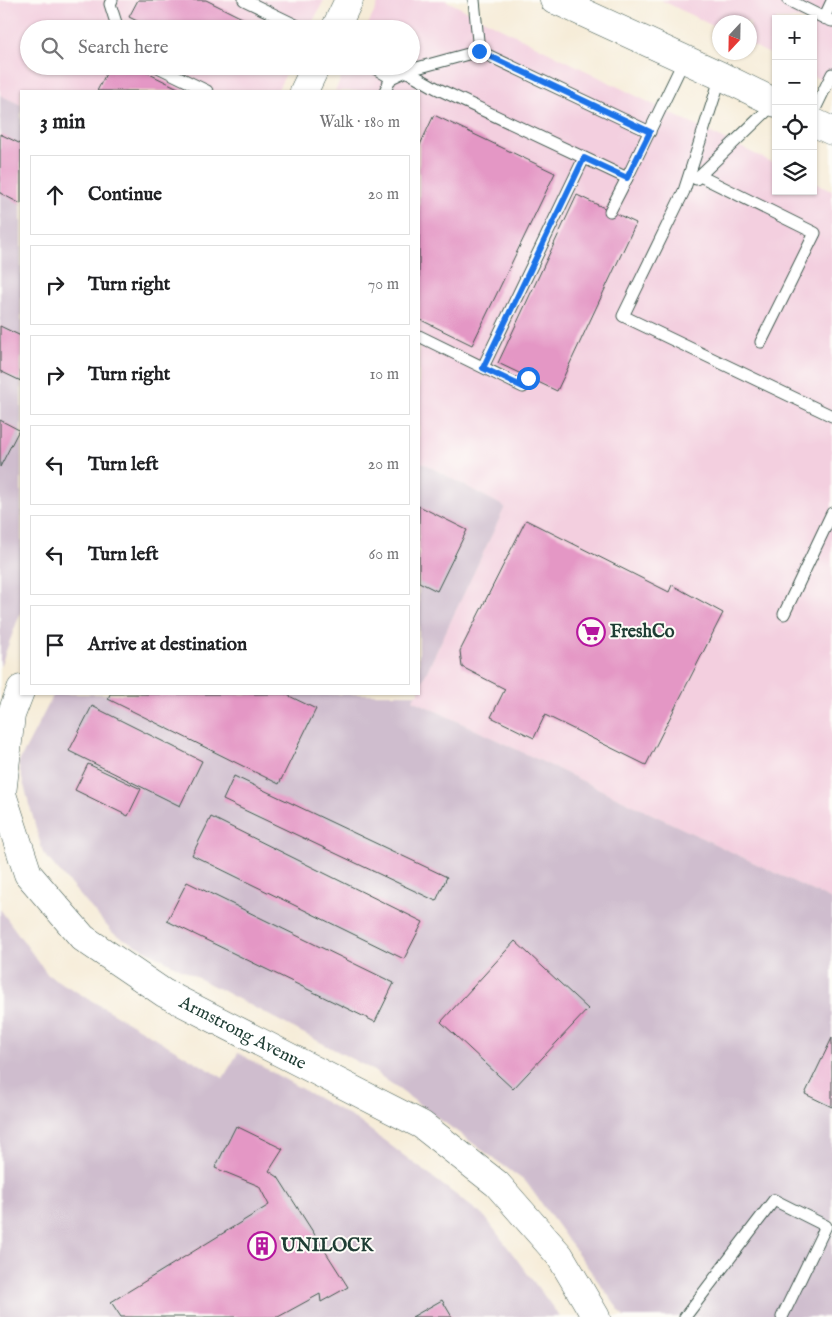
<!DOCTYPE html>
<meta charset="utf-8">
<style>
:root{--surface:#fff;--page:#f2f2f2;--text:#202124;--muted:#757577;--line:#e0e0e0}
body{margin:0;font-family:"IM FELL English",serif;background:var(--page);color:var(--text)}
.controls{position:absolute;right:15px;top:15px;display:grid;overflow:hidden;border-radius:0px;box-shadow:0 1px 4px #0004}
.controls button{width:45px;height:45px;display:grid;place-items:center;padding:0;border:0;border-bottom:1px solid var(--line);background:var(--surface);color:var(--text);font:25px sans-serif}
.compass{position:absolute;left:712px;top:15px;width:45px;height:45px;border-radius:50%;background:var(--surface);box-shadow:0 1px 4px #0004;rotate:202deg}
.stop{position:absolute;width:15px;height:15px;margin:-11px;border:4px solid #1a73e8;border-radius:50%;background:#fff}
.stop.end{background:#1a73e8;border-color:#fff;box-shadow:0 1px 5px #0008}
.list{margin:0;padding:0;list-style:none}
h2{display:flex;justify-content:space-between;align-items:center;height:65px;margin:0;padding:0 20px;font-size:21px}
h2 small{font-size:16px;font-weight:400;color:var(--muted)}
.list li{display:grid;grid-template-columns:32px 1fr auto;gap:15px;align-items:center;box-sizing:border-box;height:80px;margin:0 10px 10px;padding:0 10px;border:1px solid var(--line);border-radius:0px}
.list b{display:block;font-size:19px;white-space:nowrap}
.list em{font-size:16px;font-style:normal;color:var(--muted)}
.icon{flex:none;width:28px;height:28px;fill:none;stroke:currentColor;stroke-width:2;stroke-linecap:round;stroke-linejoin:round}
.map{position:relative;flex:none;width:832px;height:1317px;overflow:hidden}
.search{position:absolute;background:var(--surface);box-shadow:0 1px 4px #0004;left:20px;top:20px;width:400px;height:55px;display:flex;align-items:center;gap:12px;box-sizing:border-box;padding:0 18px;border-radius:28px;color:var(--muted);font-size:19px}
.panel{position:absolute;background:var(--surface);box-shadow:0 1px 4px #0004;left:20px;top:90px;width:400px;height:605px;border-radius:0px}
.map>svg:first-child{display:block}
</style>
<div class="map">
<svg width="832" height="1317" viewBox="0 0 832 1317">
<rect width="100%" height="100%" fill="#fdfcf7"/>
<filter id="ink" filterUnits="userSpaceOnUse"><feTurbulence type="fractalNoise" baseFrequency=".02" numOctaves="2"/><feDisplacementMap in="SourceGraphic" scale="10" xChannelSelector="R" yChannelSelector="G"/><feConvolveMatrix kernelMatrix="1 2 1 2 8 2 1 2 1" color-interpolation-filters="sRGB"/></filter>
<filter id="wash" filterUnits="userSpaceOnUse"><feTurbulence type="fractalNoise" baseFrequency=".0096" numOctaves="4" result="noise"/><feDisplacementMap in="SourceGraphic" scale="20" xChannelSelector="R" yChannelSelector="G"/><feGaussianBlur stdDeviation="1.12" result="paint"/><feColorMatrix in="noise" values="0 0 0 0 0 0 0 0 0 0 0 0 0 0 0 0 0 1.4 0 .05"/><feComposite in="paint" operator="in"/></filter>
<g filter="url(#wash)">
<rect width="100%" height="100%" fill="#f6ecd8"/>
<!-- built -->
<g fill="#f3cfdf">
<path d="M0,0h324l-15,29h-280v37h261l-13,25h-256v14l-21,-10z"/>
<path d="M380,0h65l245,123 86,41v27h37v-9l19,9v709l-419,-200 3,-6h3v-6l86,-181 -86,-46v-370h-84l12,-25h64v-37h-45z"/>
<path d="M661,0h171v85l-19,-9v-57h-37v38l-26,-13v-22h-30l-1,7z"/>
</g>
<!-- industrial -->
<g fill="#cfbdce">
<path d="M0,95l21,10v506l-21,56z"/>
<path d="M419,461l86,46 -86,181z"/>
<path d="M54,694h362l-3,6 419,200v417h-208l-98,-135 -155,-113 -258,-136 -70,-80 -25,-89z"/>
<path d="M0,909l48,66 175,103 15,-25 119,67 128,97 75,100h-560z"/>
</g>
<g id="blocks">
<!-- building -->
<g fill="#e497c5">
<path d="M138,0h68l50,25 -2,4h-101l-24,-12z"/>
<path d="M110,66h23l51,25h-87z"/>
<path d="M434,115l121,58 -83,172 -53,-26v-172z"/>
<path d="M0,134l21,10v60l-21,-11z"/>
<path d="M577,195l59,28 -79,168 -59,-28z"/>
<path d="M0,326l21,10v45l-21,-10z"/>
<path d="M0,420l19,10 -19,37z"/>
<path d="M419,506l48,24 -30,61 -18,-9z"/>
<path d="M526,520l143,72 3,-7 51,28 -77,152 -101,-50 -11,23 -43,-21 14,-28 -43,-22 -2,-16z"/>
<path d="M110,694h175l31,15 -37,75 -171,-85z"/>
<path d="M92,706l110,55 -22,45 -111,-55z"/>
<path d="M88,764l53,25 -13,27 -53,-26z"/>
<path d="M234,776l213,101 -11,24 -213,-101z"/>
<path d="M211,817l212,105 -19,37 -212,-104z"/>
<path d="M187,882l207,101 -19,39 -208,-101z"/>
<path d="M515,941l73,68 -75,80 -72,-67z"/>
<path d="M832,1038v69l-27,-13z"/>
<path d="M236,1126l47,23 -14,22 9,6 70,110 -27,15 -1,-8 -42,23h-157l-10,-15 158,-97 -10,-19 -44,-18z"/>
<path d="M442,1300l10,17h-40z"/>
</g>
</g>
</g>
<g filter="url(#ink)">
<use href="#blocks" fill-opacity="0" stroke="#3f574d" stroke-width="1"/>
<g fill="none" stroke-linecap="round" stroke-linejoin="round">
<defs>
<g id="lane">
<path d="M112,0l-2,4 8,25"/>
<path d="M244,0l60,29"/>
<path d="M474,0l5,51"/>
<path d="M788,0l36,18"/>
<path d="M832,1l-8,17 8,3"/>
<path d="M156,66l51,25"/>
<path d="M371,66l20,12"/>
<path d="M406,71l30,17 191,90 57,-118"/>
<path d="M721,76l-37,115 -61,125 209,100"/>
<path d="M385,91l6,-13 15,-7 73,-20 171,81"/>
<path d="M813,113l19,-39"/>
<path d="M700,176l115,57 -54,109"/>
<path d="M696,179l79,-76"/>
<path d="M610,211l17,-33"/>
<path d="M419,336l104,51 5,-9"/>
<path d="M483,367l101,-209"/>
<path d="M784,614l48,-101"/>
<path d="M685,1317l89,-117 52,26 -44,91"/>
</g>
<g id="secondary">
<path d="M335,29l14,-29"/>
<path d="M304,91l12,-25"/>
<path id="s1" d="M21,689l-10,26 -9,79 26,80 55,64 81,55 258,132 75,59 63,72 36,61"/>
</g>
<g id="primary">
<path d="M554,0l4,1 163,75 55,27"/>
<path d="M813,122l19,9"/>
</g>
</defs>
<!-- lane casing -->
<use href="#lane" stroke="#3f574d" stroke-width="13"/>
<!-- secondary casing -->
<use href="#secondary" stroke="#3f574d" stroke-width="29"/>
<!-- primary casing -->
<use href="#primary" stroke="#3f574d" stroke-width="29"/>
<!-- lane -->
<use href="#lane" stroke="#fff" stroke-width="11"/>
<!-- secondary -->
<use href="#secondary" stroke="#fff" stroke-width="28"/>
<!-- primary -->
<use href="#primary" stroke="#fff" stroke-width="28"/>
</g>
</g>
<g fill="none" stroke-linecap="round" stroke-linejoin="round" filter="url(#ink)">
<!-- route -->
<path stroke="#1a73e8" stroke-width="6" d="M479,51l171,81 -23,46 -43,-20 -101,210 40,19 5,-9"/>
</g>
<!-- icons -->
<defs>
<symbol id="supermarket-ring" viewBox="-11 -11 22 22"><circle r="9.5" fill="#fdfcf7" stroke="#b5179e" stroke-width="1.5"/><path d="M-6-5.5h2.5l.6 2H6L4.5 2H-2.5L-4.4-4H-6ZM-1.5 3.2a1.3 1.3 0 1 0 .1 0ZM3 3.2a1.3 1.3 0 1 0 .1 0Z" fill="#b5179e"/></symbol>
<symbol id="building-ring" viewBox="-11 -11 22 22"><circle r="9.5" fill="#fdfcf7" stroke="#b5179e" stroke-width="1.5"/><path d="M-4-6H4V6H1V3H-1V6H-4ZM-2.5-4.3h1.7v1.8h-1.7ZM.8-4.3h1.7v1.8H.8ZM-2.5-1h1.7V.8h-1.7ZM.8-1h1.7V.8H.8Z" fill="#b5179e"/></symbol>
</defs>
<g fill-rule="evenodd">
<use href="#supermarket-ring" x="575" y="616" width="32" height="32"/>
<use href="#building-ring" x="246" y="1230" width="32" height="32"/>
</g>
<g text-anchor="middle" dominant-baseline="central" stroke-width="4" stroke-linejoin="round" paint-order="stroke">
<!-- poi labels -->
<g font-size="18" font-weight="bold" fill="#1f3d34" stroke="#fdfcf7" text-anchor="start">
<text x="610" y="632">FreshCo</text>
<text x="281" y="1246">UNILOCK</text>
</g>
<!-- street labels -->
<g font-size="18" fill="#1f3d34" stroke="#fdfcf7">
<text stroke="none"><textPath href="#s1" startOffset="462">Armstrong Avenue</textPath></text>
</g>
</g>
</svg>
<div class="controls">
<button>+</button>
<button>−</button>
<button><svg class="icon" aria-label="locate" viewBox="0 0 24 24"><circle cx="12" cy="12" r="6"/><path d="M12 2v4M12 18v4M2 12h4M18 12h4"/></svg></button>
<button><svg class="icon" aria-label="layers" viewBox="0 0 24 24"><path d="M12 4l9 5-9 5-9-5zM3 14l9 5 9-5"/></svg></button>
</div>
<svg class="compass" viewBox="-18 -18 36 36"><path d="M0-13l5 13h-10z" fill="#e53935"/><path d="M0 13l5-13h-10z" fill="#757577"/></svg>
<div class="stop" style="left:528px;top:378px"></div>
<div class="stop end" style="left:479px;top:51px"></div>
<div class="search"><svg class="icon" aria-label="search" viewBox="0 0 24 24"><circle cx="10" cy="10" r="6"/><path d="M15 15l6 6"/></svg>Search here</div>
<section class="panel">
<h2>3 min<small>Walk · 180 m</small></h2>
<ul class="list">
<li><svg class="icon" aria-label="ahead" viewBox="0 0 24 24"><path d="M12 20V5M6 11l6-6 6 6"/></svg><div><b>Continue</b></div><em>20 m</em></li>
<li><svg class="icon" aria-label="right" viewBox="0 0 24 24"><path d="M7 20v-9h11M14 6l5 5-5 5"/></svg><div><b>Turn right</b></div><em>70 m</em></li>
<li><svg class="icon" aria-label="right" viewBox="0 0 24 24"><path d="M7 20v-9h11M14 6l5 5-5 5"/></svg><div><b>Turn right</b></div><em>10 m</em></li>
<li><svg class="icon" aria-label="left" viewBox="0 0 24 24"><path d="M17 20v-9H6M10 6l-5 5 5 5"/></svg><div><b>Turn left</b></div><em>20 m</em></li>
<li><svg class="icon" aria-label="left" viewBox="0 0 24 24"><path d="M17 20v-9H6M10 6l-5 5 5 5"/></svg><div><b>Turn left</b></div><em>60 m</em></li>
<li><svg class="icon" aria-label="arrive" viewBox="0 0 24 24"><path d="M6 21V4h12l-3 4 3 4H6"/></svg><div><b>Arrive at destination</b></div></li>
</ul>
</section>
</div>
